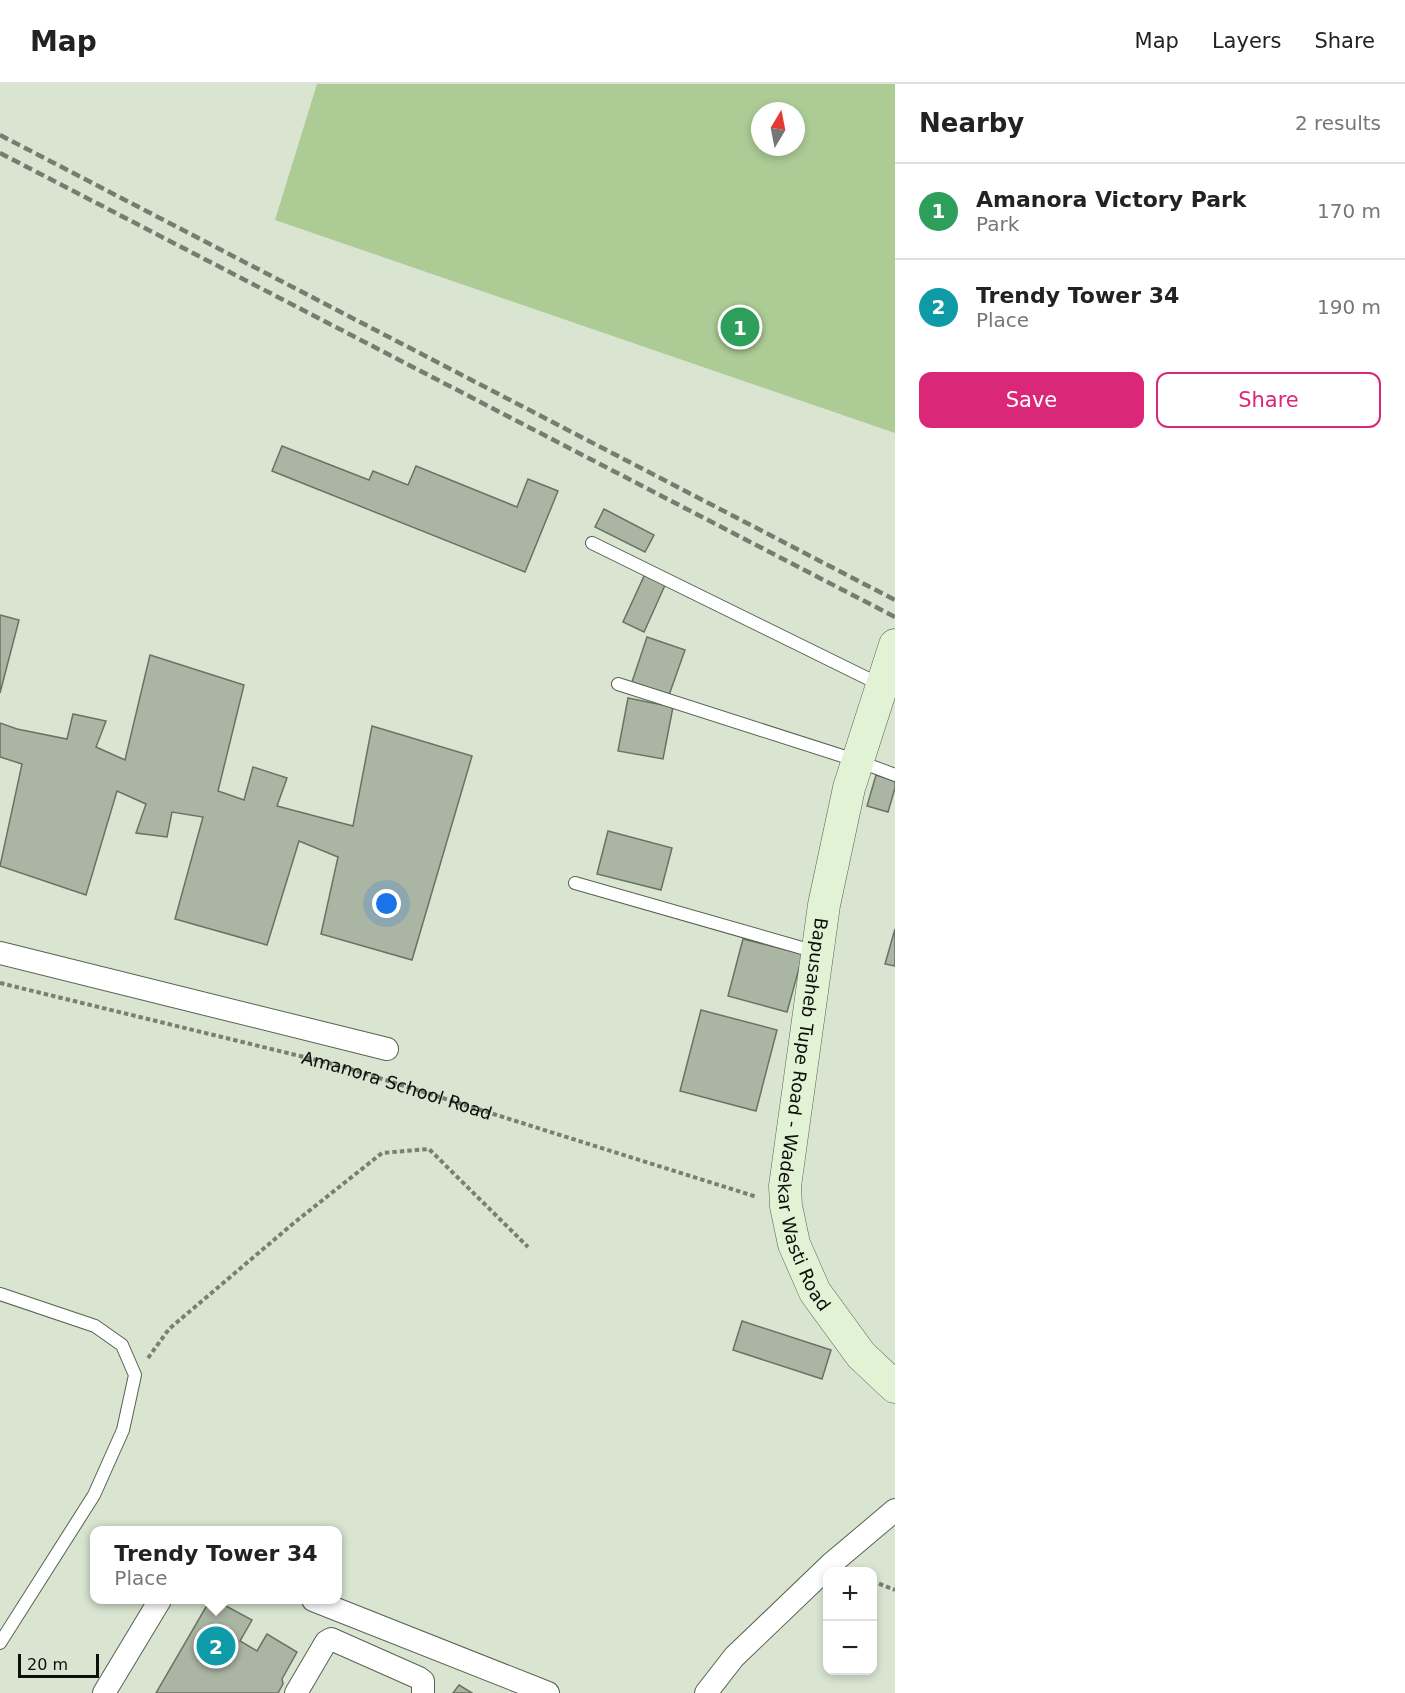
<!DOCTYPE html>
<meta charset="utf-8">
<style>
:root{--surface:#fff;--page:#f2f2f2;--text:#222;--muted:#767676;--line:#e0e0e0;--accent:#db2777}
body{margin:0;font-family:"DejaVu Sans",sans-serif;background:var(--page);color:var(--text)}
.controls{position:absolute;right:18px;bottom:18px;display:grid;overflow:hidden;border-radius:12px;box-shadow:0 3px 9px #0003}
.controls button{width:54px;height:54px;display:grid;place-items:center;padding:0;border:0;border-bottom:2px solid var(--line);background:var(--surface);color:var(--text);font:30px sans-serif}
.compass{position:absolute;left:751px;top:18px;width:54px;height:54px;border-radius:50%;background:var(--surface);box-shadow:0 3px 9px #0003;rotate:10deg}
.scale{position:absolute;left:18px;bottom:15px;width:81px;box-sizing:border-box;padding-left:6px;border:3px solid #0d100a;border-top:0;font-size:16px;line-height:21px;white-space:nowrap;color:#0d100a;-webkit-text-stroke:4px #d9e4d1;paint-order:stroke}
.you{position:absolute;left:387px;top:820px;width:21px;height:21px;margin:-15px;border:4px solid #fff;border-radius:50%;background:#1a73e8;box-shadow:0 0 0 9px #1a73e833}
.badge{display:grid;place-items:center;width:39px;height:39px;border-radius:50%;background:var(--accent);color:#fff;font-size:20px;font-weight:700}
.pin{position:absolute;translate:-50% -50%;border:3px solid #fff;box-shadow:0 2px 6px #0006}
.popup{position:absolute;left:90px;top:1442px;width:252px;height:78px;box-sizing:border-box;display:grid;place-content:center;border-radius:12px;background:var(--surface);filter:drop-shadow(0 2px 4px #0005);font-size:20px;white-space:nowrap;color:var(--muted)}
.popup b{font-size:22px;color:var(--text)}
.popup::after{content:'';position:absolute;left:50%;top:100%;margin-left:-12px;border:12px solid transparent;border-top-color:var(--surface)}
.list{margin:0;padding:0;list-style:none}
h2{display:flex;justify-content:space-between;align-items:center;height:78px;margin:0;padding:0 24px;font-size:26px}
h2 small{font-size:20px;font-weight:400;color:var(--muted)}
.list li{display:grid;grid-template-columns:39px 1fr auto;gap:18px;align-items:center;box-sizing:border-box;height:96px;padding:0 24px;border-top:2px solid var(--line)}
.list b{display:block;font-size:22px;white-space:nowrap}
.list p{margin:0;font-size:20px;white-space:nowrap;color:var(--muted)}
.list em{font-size:20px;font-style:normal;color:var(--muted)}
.actions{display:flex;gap:12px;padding:18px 24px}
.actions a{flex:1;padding:14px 0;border:2px solid var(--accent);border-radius:12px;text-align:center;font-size:21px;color:var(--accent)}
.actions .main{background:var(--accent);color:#fff}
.map{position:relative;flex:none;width:895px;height:1609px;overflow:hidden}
header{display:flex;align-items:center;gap:36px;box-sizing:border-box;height:84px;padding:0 30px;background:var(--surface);border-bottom:2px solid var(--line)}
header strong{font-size:28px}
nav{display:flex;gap:33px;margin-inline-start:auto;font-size:21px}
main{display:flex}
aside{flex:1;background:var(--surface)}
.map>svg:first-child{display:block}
</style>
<header>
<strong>Map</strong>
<nav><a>Map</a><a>Layers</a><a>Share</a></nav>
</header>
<main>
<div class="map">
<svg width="895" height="1609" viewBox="0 0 895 1609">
<rect width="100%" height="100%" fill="#d9e4d1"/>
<!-- green -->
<path fill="#accb95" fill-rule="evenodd" d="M317,0h578v349l-620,-213zM760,27h36v36h-36z"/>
<!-- building -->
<g fill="#abb5a3" stroke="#697362" stroke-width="1.5">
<path d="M282,362l87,34 4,-9 35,14 8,-19 101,41 11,-28 30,12 -33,81 -253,-101z"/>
<path d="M604,425l50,26 -9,17 -50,-25z"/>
<path d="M645,490l21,9 -22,49 -21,-10z"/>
<path d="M0,531l19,5 -19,73z"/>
<path d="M647,553l38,13 -16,45 -37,-13z"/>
<path d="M150,571l94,30 -26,106 26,9 9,-33 34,11 -10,28 76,20 19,-100 100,30 -60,204 -91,-26 17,-77 -39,-16 -32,104 -92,-26 28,-102 -31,-5 -5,25 -31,-4 10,-29 -29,-13 -31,104 -86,-29 22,-102 -22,-7v-34l17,6 50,10 6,-25 33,7 -10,26 29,13z"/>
<path d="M628,614l45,9 -10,52 -45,-8z"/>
<path d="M876,691l19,6v7l-7,24 -21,-6z"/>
<path d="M608,747l64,17 -11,42 -64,-16z"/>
<path d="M895,845v37l-10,-2z"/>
<path d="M743,855l60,15 -16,58 -59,-16z"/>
<path d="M701,926l76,20 -21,81 -76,-20z"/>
<path d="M742,1237l89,29 -9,29 -89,-29z"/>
<path d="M210,1516h5l37,20 -12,21 17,10 10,-17 30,18 -15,27 1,5 -5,9h-122z"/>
<path d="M459,1601l13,8h-19z"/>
</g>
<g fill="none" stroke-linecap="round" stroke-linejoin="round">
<defs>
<g id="lane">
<path d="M592,459l289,142"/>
<path d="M618,600l240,77 37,14"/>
<path d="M575,799l241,69"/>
<path d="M0,1210l95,32 27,19 13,30 -12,55 -29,65 -94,148"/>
</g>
<g id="street">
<path d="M0,869l387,96"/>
<path d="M313,1516l235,93"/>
<path d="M104,1609l56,-93"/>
<path d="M296,1609l30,-51 5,-3 88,39 4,3v12"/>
<path d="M706,1609l28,-36 97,-93 64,-54"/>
</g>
<g id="secondary">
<path id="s2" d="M895,561l-46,143 -25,117 -39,281 1,20 8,38 21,48 46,63 34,32"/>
</g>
</defs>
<!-- lane casing -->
<use href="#lane" stroke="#586251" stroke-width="14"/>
<!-- street casing -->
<use href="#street" stroke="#586251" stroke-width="24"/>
<!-- secondary casing -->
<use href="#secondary" stroke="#586251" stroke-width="33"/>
<!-- path -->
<g stroke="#787f73" stroke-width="4" stroke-dasharray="4.5 3" stroke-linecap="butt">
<path id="s1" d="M0,899l341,83 416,131"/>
<path d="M148,1274l21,-29 126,-107 87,-69 47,-4 99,98"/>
<path d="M872,1497l23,9"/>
</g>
<!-- lane -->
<use href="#lane" stroke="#fff" stroke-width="12"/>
<!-- street -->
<use href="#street" stroke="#fff" stroke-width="22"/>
<!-- secondary -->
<use href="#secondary" stroke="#e2f2d4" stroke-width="32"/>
<!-- rail -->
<g stroke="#757d70" stroke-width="4.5" stroke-dasharray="9 4.5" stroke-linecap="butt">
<path d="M0,51l895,465"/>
<path d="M0,69l895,464"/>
</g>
</g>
<g text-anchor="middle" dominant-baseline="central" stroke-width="5" stroke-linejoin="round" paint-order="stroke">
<!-- street labels -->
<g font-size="18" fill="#0d100a" stroke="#d9e4d1">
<text stroke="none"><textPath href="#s1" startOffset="410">Amanora School Road</textPath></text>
<text stroke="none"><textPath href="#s2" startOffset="484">Bapusaheb Tupe Road - Wadekar Wasti Road</textPath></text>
</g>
</g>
</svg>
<div class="controls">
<button>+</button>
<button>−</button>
</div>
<svg class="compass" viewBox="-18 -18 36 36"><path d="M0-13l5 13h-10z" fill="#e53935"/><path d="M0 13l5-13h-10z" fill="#767676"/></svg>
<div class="scale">20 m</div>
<div class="you"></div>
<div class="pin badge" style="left:740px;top:243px;background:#2e9e5b">1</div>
<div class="pin badge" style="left:216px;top:1562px;background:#0f9aa8">2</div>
<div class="popup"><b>Trendy Tower 34</b>Place</div>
</div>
<aside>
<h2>Nearby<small>2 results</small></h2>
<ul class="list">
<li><span class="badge" style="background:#2e9e5b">1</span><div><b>Amanora Victory Park</b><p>Park</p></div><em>170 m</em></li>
<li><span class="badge" style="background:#0f9aa8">2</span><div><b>Trendy Tower 34</b><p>Place</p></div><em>190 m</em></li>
</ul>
<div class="actions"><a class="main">Save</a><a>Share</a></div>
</aside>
</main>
